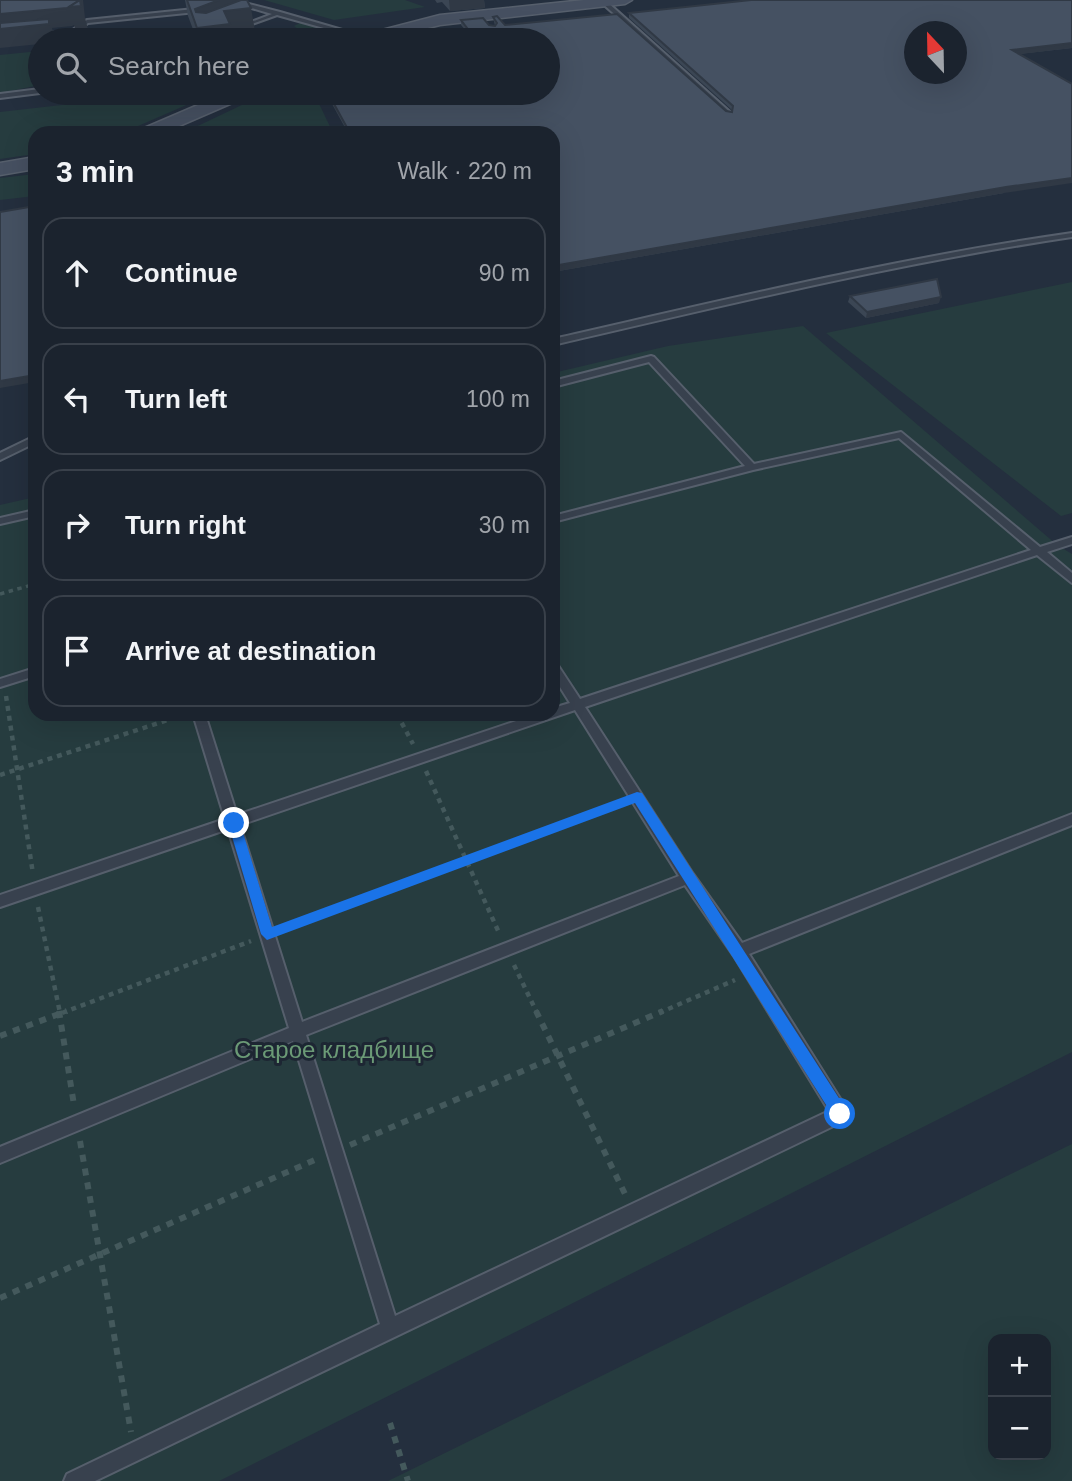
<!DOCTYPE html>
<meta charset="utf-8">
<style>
:root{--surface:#1b232e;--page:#282f3a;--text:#f1f3f6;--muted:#a0a4aa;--line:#39404a}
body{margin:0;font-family:Arial,sans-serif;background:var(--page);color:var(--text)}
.controls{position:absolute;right:21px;bottom:21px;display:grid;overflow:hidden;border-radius:14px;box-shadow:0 7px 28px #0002}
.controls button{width:63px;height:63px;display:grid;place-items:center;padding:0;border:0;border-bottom:2px solid var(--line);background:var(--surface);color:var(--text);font:35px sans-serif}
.compass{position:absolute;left:904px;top:21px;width:63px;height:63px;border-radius:50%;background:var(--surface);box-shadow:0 7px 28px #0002;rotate:338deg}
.stop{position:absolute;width:21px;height:21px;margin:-16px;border:5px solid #1a73e8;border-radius:50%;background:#fff}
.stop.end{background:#1a73e8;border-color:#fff;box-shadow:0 2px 7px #0008}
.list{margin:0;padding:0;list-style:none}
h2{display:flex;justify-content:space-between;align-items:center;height:91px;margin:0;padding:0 28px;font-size:30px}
h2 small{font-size:23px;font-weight:400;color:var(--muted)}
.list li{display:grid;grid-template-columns:46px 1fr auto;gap:21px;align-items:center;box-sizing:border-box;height:112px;margin:0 14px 14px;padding:0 14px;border:2px solid var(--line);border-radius:21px}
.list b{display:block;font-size:26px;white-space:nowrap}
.list em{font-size:23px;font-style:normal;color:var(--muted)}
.icon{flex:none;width:38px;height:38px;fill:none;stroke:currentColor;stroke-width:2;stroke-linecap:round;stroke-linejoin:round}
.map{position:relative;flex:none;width:1072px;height:1481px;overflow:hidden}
.search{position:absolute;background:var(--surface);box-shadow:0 7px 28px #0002;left:28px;top:28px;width:532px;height:77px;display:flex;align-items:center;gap:18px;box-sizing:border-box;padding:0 24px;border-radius:38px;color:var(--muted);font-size:26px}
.panel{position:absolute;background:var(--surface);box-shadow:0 7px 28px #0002;left:28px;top:126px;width:532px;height:595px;border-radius:21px}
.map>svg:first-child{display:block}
</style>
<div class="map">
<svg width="1072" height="1481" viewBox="0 0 1072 1481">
<rect width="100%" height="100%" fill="#242f3e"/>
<!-- green -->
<g fill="#263c3f" fill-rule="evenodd">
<path d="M264,0h141l20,7 -91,13z"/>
<path d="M302,22l48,15 -10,3h-54l17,-7 -9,-7z"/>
<path d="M40,51v34l-40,8v-38z"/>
<path d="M142,93h72l-92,40h-87v21l-35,5v-47l132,-15z"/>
<path d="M267,93h47l19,40h-150z"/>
<path d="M35,174v22l-35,4v-22z"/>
<path d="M1072,282v231l-11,3 -235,-183z"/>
<path d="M803,326l254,219 15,9v498l-853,429h-219v-976l35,-8v217h518v-341l115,-27z"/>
<path d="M1072,1144v337h-684zM993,1339h53v116h-53z"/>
</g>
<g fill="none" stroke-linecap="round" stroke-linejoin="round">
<defs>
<g id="lane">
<path d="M224,0h9l47,12 90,26 -3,2 -90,-25 -39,14v-2l34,-13z"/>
<path d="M602,1h4l125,112v2h-4l-125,-112z"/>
<path d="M204,8l2,3 -118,12 -12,9 -39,5 -3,-2 39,-5 14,-10z"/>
<path d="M40,89v4l-40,5v-4z"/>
<path d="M1072,233v4c-175,26 -347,68 -519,108v-6c172,-39 344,-81 519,-106z"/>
<path d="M651,356l3,1 100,107 147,-32 139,115 32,-10v7l-25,8 25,21v10l-35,-28 -452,152 108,167 49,69 330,-129v11l-323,129 97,154 2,6 -2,6 -751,361h-31l3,-7 313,-150 -87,-283 -293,122v-16l289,-119 -61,-199 -228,78v-12l225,-76 -32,-105h12l32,101 300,-101h16v-6l17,-5 -17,-27v-13l4,1 23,35 451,-149 -132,-112 -146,32 -200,52v-6l192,-50 -96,-104 -96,25v-6zM575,710l104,166 -377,146 -62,-197zM685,885l49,71 95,155 -434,205 -89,-281z"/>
<path d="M35,436v7l-35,17v-7z"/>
<path d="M35,510v6l-35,8v-6z"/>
<path d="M35,668v8l-35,11v-8z"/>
</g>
<g id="secondary">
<path d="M584,0h48l-7,4 -185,21 -61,15h-26l2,-3 85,-22z"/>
<path d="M226,93h23l-3,4 -83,36h-24l3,-4z"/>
<path d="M35,157v12l-35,6v-12z"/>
</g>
</defs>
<!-- lane casing -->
<use href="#lane" stroke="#565f6c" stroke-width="4"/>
<!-- secondary casing -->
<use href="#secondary" stroke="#565f6c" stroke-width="3"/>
<!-- path-far2 -->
<path stroke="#44595c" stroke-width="3.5" stroke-dasharray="4.5 4.5" stroke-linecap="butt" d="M0,594l35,-10"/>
<!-- path-far1 -->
<g stroke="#44595c" stroke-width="4.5" stroke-dasharray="5 5" stroke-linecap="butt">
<path d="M6,696l27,178"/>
<path d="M397,714l16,30"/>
<path d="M426,771l74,164"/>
<path d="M0,775l183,-60"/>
<path d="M38,907l22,106"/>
<path d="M282,929l340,-126"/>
<path d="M514,965l23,48"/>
<path d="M62,1013l189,-72"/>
<path d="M659,1013l76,-33"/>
</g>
<!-- path -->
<g stroke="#44595c" stroke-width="6" stroke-dasharray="7 7" stroke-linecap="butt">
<path d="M59,1011l15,94"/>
<path d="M536,1011l89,183"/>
<path d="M0,1036l67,-25"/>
<path d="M80,1141l51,291"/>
<path d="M350,1145l313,-134"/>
<path d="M0,1298l317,-139"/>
<path d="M390,1423l18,58"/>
</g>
<!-- lane -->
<use href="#lane" fill="#38414e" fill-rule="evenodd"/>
<!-- secondary -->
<use href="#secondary" fill="#465061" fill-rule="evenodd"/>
</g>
<!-- wall -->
<g fill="#3b4654">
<path d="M185,0h62l9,37 -23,3h-36l-9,-24z"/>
<path d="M435,0h49l1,8 -35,3 -8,-9 -5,1z"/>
<path d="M1072,0v48l-53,6 -15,139 -451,79v-139h-205l-22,-40h222l-81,-61 -6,-7v-5l34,6 -2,-9 12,8 221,86 6,1v-2l-103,-92v-5z"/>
<path d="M850,296l89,7 -73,15 -18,-16z"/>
</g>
<!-- shaded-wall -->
<g fill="#303945">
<path d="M80,0h3l2,18 4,15 -12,1 -3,-9 -2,1 -20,2 3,12h-15v4l-40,4v-34z"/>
<path d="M219,0h26l6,8 5,29 -23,3h-34l-2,-12 -2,-19z"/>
<path d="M449,0h35l1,8 -35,3z"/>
<path d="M1072,43v5l-61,7 1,-5z"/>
<path d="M1072,178v5l-68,10 -451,79v-6l453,-79z"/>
<path d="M941,297l-2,6 -73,15 1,-6z"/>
<path d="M35,375v7l-35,6v-7z"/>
</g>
<!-- building -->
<g fill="#455162" stroke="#303945" stroke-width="2" fill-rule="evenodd">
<path d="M0,0h80l-13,8 -67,6z"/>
<path d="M80,0l1,6 -12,1z"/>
<path d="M187,0h32l-24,9 1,3 10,1 35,-13h6l4,8 -27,3 6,13 -33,4z"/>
<path d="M751,0h321v43l-60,7 60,34v94l-66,9 -453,79v-133h-203l-22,-40h220v-53h-155l77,-8 -9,-12 22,-2 6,7 6,1 2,-3 -4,-6 4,-1 8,9 112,-11 109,97 6,1 1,-6 -104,-93zM914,32h42v42h-42z"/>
<path d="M49,19v5l-49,5v-6z"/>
<path d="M35,206v169l-35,6v-169z"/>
<path d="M937,279l4,18 -74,15 -17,-16z"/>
</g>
<!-- route -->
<path fill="#1a73e8" d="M637,792l5,1 204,316 2,5 -2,5 -6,2 -5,-2 -200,-316 -368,137 -6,-6 -33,-111 6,-5 6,5 32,104z"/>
<g text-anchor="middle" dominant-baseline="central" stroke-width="6" stroke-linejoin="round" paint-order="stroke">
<!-- near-park labels -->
<g font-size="24" fill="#6b9a76" stroke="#1d2633">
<text x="334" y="1049">Старое кладбище</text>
</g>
</g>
</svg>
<div class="controls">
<button>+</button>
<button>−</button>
</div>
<svg class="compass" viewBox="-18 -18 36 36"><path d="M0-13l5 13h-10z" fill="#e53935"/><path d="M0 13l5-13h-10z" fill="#a0a4aa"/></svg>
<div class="stop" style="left:840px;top:1114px"></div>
<div class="stop end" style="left:234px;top:823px"></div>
<div class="search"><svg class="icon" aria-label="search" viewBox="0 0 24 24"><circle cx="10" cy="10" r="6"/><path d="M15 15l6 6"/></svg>Search here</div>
<section class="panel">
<h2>3 min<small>Walk · 220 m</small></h2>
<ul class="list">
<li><svg class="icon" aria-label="ahead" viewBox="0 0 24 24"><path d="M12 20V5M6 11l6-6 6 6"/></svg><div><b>Continue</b></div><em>90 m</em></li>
<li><svg class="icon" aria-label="left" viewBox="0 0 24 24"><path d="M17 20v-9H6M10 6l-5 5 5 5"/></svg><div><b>Turn left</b></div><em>100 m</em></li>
<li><svg class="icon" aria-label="right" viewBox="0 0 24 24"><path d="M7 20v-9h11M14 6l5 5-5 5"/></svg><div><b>Turn right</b></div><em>30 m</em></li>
<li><svg class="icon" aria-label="arrive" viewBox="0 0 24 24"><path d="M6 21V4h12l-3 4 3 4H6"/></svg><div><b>Arrive at destination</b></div></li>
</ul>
</section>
</div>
